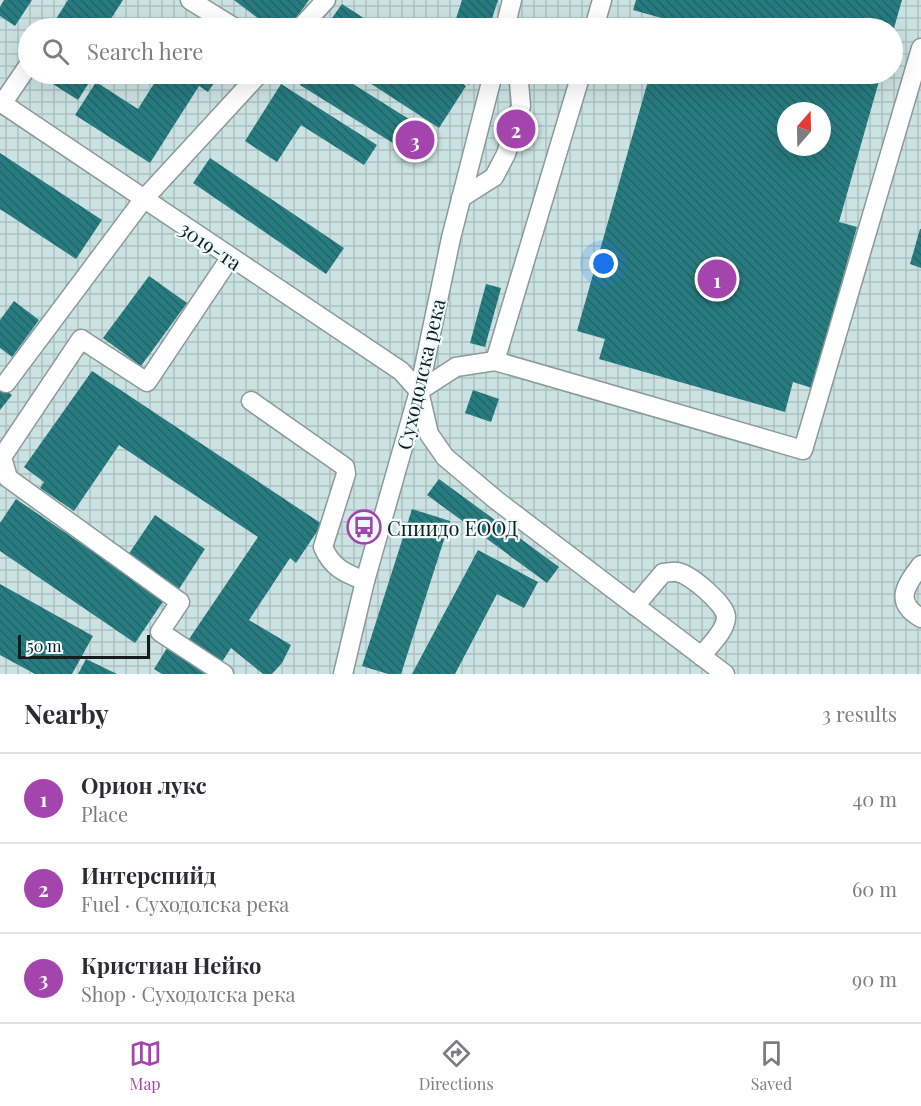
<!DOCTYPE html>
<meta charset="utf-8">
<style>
:root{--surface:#fff;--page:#f2f2f3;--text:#2b2b33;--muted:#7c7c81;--line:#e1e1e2;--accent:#a444ad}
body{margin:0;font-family:"Playfair Display",serif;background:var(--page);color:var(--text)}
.compass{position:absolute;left:777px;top:102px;width:54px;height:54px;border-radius:50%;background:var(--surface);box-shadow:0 6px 24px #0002;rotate:20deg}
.scale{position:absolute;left:18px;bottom:15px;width:132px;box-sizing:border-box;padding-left:6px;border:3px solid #161b1b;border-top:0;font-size:16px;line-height:21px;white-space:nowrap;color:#161b1b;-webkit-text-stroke:4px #eefcfd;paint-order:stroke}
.you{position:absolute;left:604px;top:264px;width:21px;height:21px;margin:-15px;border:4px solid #fff;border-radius:50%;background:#1a73e8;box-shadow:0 0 0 9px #1a73e833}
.badge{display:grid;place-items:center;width:39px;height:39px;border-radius:50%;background:var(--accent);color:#fff;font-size:20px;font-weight:700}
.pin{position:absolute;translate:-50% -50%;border:3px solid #fff;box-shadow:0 2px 6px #0006}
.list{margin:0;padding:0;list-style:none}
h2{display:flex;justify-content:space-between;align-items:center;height:78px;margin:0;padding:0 24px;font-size:26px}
h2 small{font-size:20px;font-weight:400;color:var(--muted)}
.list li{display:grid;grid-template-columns:39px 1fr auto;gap:18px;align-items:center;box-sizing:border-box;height:90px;padding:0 24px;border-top:2px solid var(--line)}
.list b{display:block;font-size:22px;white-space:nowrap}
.list p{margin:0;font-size:20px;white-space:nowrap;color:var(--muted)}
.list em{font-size:20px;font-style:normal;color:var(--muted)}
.icon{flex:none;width:33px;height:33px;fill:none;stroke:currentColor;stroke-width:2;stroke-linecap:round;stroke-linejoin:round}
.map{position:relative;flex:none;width:921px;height:674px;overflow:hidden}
.search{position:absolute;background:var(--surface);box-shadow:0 6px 24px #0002;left:18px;right:18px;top:18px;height:66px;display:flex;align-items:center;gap:15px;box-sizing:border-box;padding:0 21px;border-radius:33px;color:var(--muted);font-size:22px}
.sheet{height:348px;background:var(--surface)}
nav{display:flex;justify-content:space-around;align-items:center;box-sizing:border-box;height:84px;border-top:2px solid var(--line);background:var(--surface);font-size:16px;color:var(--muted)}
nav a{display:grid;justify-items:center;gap:3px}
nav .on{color:var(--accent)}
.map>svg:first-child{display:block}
</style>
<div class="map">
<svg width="921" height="674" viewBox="0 0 921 674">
<defs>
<pattern id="industrial-grid" width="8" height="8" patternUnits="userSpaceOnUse" patternTransform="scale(1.5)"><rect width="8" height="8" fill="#cbe2e3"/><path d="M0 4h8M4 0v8" fill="none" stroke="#aec1c2"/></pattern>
<pattern id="building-back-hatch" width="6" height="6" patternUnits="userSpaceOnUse" patternTransform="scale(1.5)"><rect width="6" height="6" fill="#287c80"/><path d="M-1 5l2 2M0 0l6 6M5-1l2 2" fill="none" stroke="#216568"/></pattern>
</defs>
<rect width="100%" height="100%" fill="#e1efef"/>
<!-- industrial -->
<path fill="url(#industrial-grid)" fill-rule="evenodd" d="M0,0h921v674h-921zM28,28h864v46h-864zM786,111h36v36h-36z"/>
<!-- building -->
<g fill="url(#building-back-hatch)" fill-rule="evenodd">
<path d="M4,0h28l-17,26 -15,-10v-9z"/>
<path d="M68,0h55l-18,28h-40l-11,-6z"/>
<path d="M234,0h75l-20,28h-18z"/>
<path d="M462,0h36l-9,28h-36z"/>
<path d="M636,0h266l-8,28h-232l3,-9 -32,-9z"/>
<path d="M342,4l37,24h-54z"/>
<path d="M49,74h37l6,4 -14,22 -33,-21z"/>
<path d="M160,74h60l-12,18 -9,-6 -49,77 -75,-48 21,-33 42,27z"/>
<path d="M307,74h30l99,62 -16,24 -120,-75z"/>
<path d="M356,74h92l18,12 -27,42z"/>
<path d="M452,74h21l-4,11z"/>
<path d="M650,74h231l-42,148 18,5 -45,161 -19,-6 -8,30 -186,-53 6,-20 -28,-8zM786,111h36v36h-36z"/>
<path d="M281,84l96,61 -13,20 -63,-40 -24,37 -32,-21z"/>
<path d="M512,111l22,6 -8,33 -22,-5z"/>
<path d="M0,153l102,67 -26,39 -76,-50z"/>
<path d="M210,158l134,90 -18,26 -133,-91z"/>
<path d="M920,229h1v39l-11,-4z"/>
<path d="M149,276l38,27 -46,63 -38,-28z"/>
<path d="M486,284l15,4 -16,59 -15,-4z"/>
<path d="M14,301l25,19 -27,37 -12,-9v-28z"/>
<path d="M92,371l230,153 -26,39 -6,-5 -41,62 42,25 -9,18 -10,11h-9l-32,-26 -11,17 -33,-23 71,-105 -139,-92 -45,66 -34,-23 4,-6 -20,-15z"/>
<path d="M0,386l12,9 -12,15z"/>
<path d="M473,390l26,9 -8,23 -26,-9z"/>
<path d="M439,479l120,88 -12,16 -120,-88z"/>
<path d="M16,499l148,101 -29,43 -135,-92v-28z"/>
<path d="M412,509l38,12 -49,153h-13l-26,-8z"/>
<path d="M155,515l50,34 -26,40 -51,-34z"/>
<path d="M478,550l60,32 -14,26 -27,-14 -42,80h-43z"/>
<path d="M0,584l93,52 -21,38h-37l-35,-19z"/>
<path d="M167,648l44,26h-49l-8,-5z"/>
<path d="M86,659l31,15h-39z"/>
</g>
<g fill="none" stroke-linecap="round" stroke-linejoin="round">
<defs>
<g id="minor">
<path d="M190,0l45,28"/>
<path d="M300,28l26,-28"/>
<path d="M505,28l7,-28"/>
<path d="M594,28l8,-28"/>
<path d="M0,102l401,269 18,20 10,43 16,23 51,43 229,174"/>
<path d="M2,104l26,-38"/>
<path d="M461,198l33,-21 12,-23 15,-48 -2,-24 -4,-8"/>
<path d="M495,361l86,-287"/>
<path d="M6,383l137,-183 116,-126"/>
<path d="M419,391l37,-24 39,-6 308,89 118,-402"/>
<path d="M251,401l94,66 1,7 -23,73c9,21 22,26 42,34"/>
<path d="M921,565c-15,20 -28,37 0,53"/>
<path d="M635,606l28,-33c4,0 10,-2 14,-1 13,2 47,31 49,44 1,14 -17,30 -25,40"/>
<path d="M224,674l-64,-42 20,-30 -172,-124 -6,-21 79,-118 66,43 83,-124"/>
<path d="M343,674l22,-93 54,-190 32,-153 42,-164"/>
</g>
</defs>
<!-- minor casing -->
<use href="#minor" stroke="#8c9999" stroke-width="21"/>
<!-- minor -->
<use href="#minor" stroke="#fff" stroke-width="18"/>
</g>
<!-- icons -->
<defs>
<symbol id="bus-ring" viewBox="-11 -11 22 22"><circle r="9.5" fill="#eefcfd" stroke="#a444ad" stroke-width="1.5"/><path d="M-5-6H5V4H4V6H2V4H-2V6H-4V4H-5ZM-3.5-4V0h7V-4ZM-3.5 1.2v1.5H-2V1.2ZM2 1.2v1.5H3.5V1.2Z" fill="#a444ad"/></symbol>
</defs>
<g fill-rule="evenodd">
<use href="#bus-ring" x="345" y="508" width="38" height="38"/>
</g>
<g text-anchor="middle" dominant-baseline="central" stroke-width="4.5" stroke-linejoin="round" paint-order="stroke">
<!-- street labels -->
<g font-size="20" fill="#161b1b" stroke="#eefcfd">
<text transform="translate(211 245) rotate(34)">3019-та</text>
<text transform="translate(420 374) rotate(-77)">Суходолска река</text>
</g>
<!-- poi labels -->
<g font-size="20" fill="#161b1b" stroke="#eefcfd" text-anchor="start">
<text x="387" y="527">Спиидо ЕООД</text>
</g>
</g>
</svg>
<svg class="compass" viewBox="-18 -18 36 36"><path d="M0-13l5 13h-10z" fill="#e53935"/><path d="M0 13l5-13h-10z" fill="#7c7c81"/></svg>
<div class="scale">50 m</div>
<div class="you"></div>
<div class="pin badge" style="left:717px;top:279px">1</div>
<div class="pin badge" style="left:516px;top:129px">2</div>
<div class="pin badge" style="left:415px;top:140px">3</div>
<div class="search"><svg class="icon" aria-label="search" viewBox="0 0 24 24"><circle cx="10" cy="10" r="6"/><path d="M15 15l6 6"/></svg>Search here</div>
</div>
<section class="sheet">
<h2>Nearby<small>3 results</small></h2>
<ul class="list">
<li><span class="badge">1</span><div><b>Орион лукс</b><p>Place</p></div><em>40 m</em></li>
<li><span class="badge">2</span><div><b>Интерспийд</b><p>Fuel · Суходолска река</p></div><em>60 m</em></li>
<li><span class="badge">3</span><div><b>Кристиан Нейко</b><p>Shop · Суходолска река</p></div><em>90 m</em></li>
</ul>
</section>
<nav>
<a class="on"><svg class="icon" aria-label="map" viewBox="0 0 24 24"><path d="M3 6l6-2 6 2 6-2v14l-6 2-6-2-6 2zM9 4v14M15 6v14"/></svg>Map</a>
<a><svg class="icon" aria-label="directions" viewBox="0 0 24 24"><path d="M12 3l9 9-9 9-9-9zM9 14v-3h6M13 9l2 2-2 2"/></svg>Directions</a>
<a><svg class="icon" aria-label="saved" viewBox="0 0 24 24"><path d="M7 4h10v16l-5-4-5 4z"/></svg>Saved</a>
</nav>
